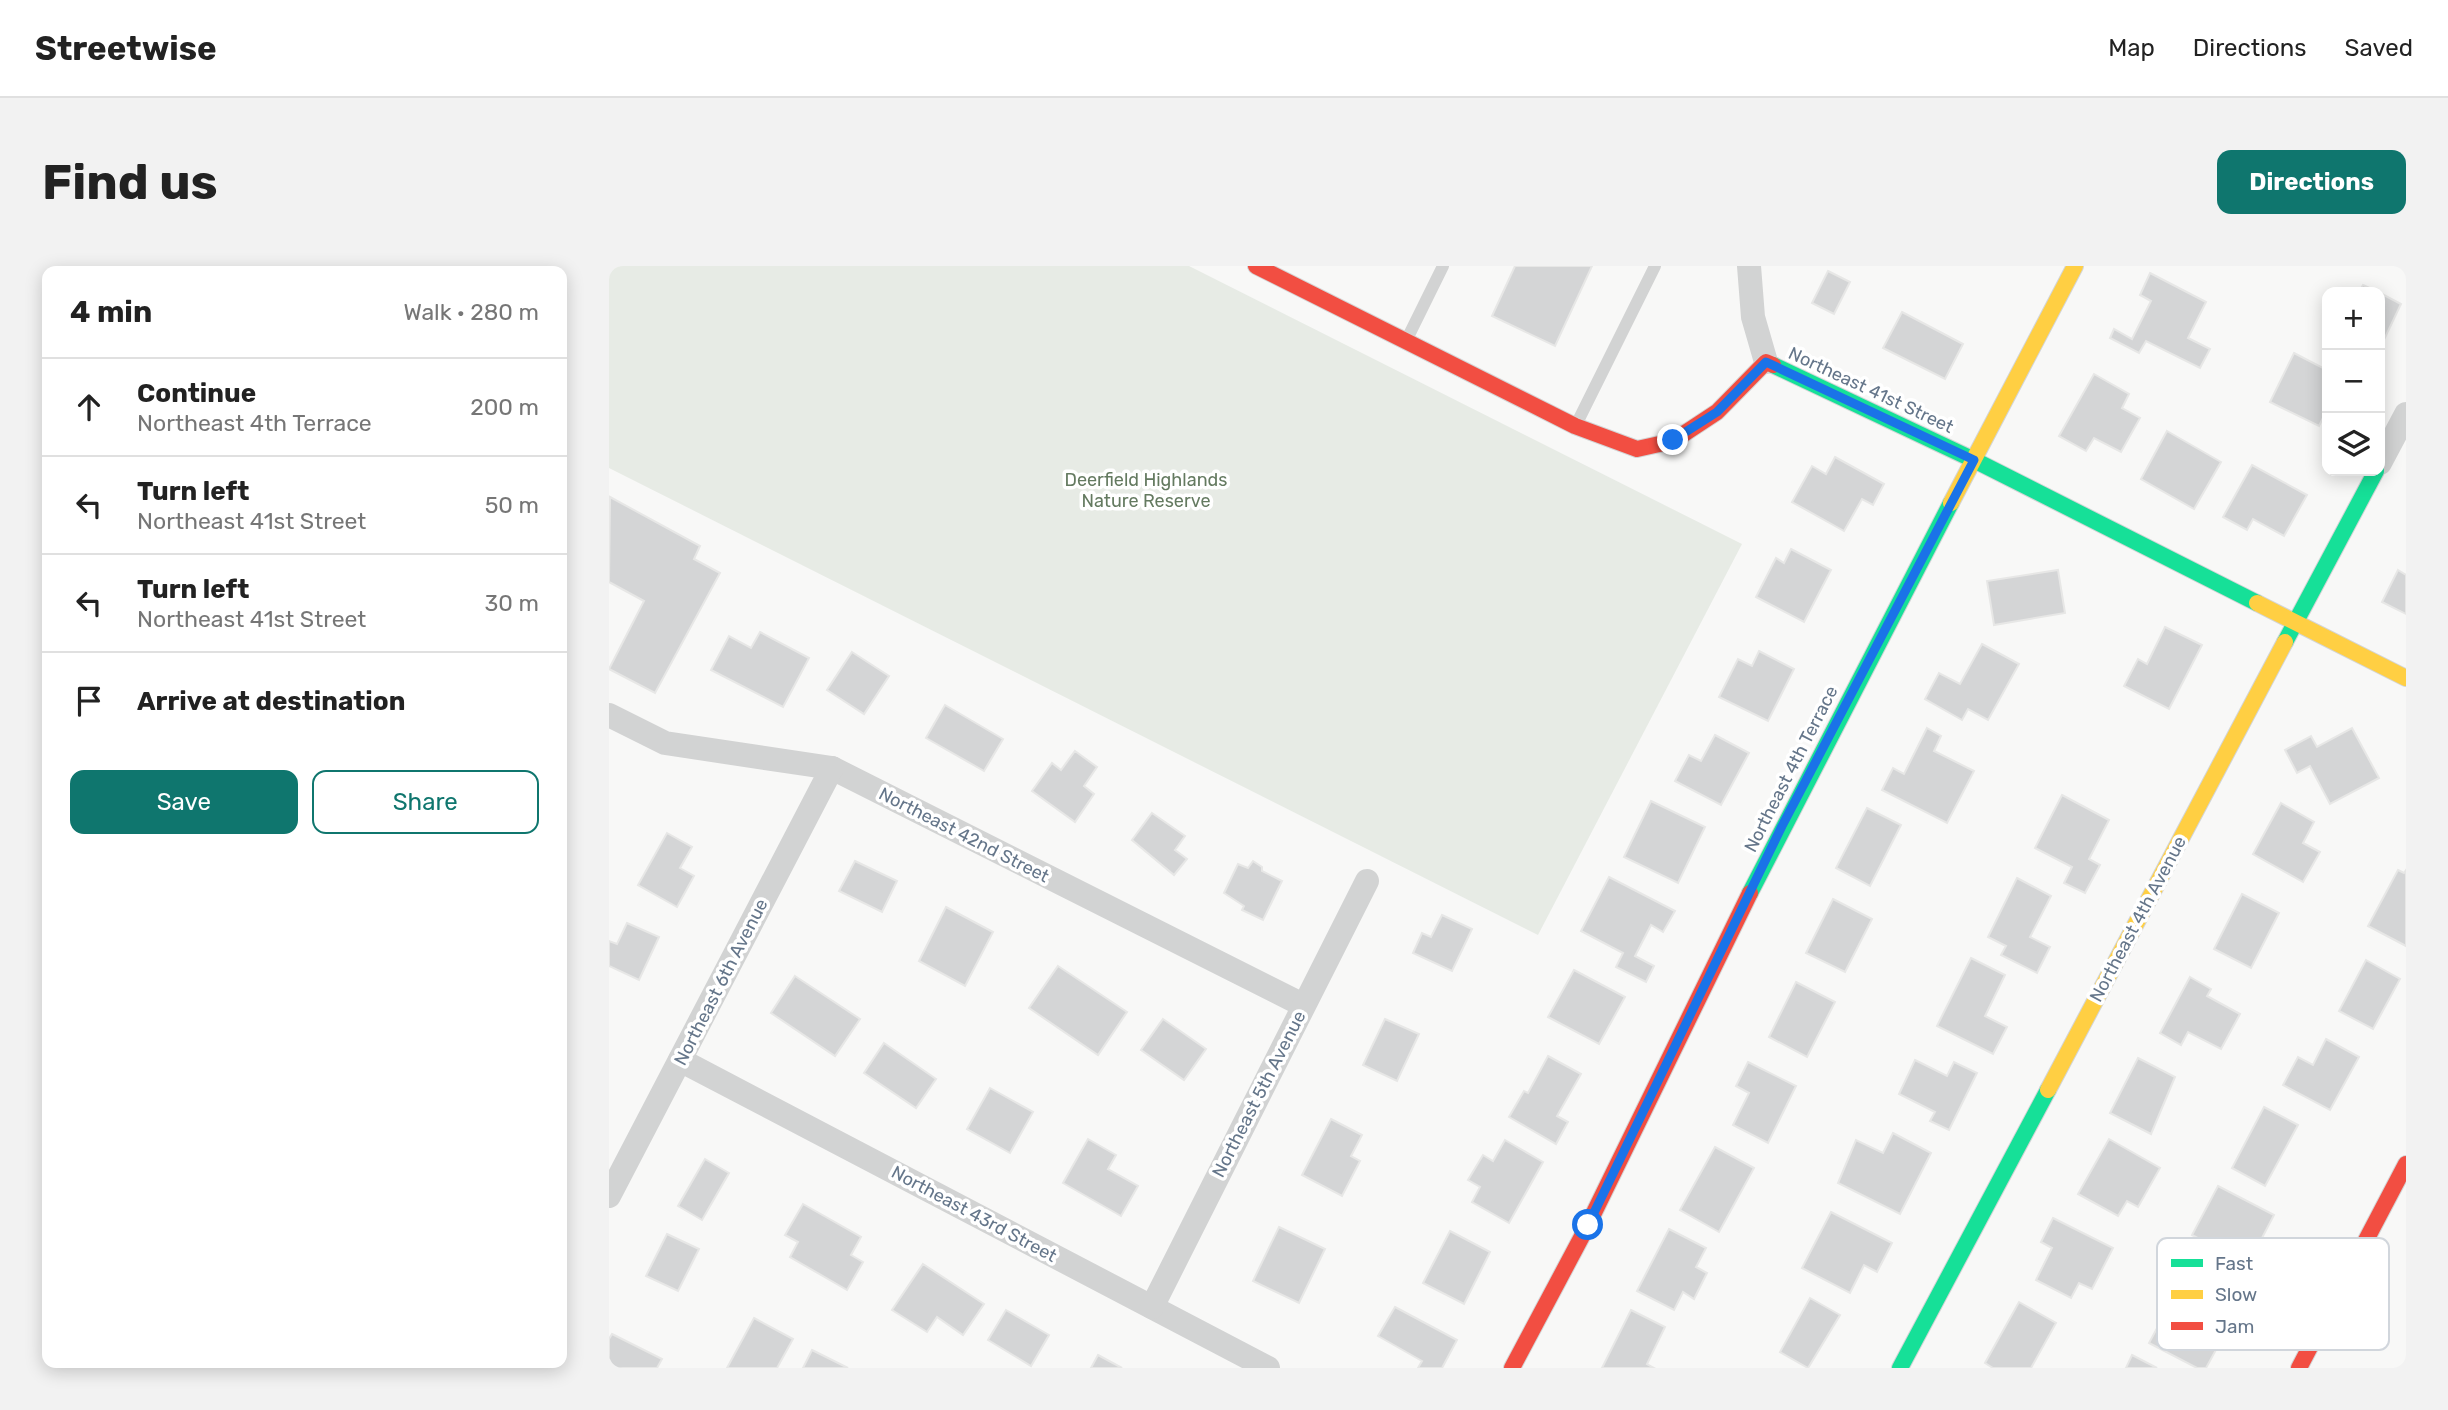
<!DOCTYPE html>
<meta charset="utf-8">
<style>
:root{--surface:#fff;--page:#f2f2f2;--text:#222;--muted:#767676;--line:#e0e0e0;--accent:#0f766e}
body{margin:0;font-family:Rubik,sans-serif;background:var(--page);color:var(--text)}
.controls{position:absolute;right:21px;top:21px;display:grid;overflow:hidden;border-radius:14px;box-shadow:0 4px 18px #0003}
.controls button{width:63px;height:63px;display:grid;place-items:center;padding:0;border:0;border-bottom:2px solid var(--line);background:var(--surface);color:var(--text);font:35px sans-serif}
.stop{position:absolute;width:21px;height:21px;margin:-16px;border:5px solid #1a73e8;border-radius:50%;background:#fff}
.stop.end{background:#1a73e8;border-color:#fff;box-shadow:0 2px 7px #0008}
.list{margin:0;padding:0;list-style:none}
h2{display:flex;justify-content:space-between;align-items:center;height:91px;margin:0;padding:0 28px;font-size:30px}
h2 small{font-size:23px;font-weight:400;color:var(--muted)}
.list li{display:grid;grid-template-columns:46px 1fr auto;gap:21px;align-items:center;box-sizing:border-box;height:98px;padding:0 28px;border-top:2px solid var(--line)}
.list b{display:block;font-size:26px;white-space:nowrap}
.list p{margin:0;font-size:23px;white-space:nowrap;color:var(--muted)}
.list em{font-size:23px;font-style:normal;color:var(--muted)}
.actions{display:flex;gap:14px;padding:21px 28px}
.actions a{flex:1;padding:16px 0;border:2px solid var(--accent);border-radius:14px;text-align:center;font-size:24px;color:var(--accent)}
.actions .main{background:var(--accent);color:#fff}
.icon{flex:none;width:38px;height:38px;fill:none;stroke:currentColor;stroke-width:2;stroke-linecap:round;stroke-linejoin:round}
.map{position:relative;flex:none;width:1797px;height:1102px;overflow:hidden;border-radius:14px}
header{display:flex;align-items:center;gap:42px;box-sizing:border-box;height:98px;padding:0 35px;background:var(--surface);border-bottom:2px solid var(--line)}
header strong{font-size:33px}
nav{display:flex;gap:38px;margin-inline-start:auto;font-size:24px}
.intro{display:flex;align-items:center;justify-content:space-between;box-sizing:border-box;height:168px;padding:0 42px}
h1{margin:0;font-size:49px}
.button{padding:18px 32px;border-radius:14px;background:var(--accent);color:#fff;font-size:24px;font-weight:700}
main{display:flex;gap:42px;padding:0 42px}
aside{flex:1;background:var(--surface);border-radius:14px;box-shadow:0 4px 18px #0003}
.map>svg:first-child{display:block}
</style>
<header>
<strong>Streetwise</strong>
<nav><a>Map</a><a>Directions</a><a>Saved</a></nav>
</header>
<div class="intro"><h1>Find us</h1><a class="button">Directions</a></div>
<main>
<aside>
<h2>4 min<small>Walk · 280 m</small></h2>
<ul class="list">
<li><svg class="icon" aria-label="ahead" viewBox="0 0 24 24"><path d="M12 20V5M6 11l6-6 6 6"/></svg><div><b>Continue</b><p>Northeast 4th Terrace</p></div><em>200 m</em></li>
<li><svg class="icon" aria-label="left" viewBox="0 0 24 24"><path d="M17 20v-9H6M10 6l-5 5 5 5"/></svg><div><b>Turn left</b><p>Northeast 41st Street</p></div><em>50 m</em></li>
<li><svg class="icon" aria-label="left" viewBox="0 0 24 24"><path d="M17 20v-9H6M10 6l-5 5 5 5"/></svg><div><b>Turn left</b><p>Northeast 41st Street</p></div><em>30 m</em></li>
<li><svg class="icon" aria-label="arrive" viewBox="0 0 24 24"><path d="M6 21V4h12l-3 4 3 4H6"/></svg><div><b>Arrive at destination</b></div></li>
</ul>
<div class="actions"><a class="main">Save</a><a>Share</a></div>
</aside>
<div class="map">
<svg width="1797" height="1102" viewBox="0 0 1797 1102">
<rect width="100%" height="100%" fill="#f8f8f7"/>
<!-- green -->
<path fill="#e7ebe5" d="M0,0h580l553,278 -204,391 -929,-467z"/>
<!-- building -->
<g fill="#d4d5d6" stroke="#e7e7e6" stroke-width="2">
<path d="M906,0h77l-37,80 -63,-30z"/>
<path d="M1219,5l22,11 -16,32 -22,-11z"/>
<path d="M1541,7l56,29 -18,36 22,11 -10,19 -54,-27 -7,12 -29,-15 4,-9 18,10 19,-38 -11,-6z"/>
<path d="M1754,19l15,7h-19z"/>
<path d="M1771,27l21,11 -21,44z"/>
<path d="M1293,46l61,32 -18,35 -62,-31z"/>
<path d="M1685,87l33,17v40l-8,16 -49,-24z"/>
<path d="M1485,108l35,20 -7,14 18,10 -19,34 -27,-14 -8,13 -27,-15z"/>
<path d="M1558,165l54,31 -27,47 -53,-30z"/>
<path d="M1226,191l49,27 -11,21 -11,-6 -18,32 -52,-29 20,-36 14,8z"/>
<path d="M1643,199l55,30 -23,41 -31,-17 -6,11 -24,-13z"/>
<path d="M1,231l90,49 -6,13 26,14 -65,120 -46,-24 35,-68 -35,-19z"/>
<path d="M1182,283l40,21 -27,52 -48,-25 20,-39 8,5z"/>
<path d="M1449,304l7,43 -71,12 -7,-44z"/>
<path d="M1789,304l8,5v39l-24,-12z"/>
<path d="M1556,361l37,18 -33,64 -45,-23 14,-27 9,5z"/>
<path d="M151,366l49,26 -26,49 -72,-37 18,-34 22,12z"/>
<path d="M1373,378l37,20 -31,56 -20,-11 -6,11 -37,-21 14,-26 21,11z"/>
<path d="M1150,385l35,18 -26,52 -49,-24 19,-38 14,7z"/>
<path d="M243,386l37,24 -25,38 -37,-24z"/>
<path d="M336,439l58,34 -19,32 -58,-33z"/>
<path d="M1318,462l14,8 -7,15 40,20 -27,52 -65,-33 11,-22 11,6z"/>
<path d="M1743,462l27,50 -49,26 -20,-38 -13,7 -12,-23 26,-14 6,11z"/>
<path d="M1106,469l34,18 -28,52 -46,-24 14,-26 12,6z"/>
<path d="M466,485l22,16 -13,19 10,8 -19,28 -43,-31 20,-28 9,7z"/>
<path d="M1453,529l47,25 -20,39 11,6 -15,28 -21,-10 8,-16 -37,-19z"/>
<path d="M1042,535l54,26 -27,56 -54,-26z"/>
<path d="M1672,537l33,19 -11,21 17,9 -17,30 -50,-28z"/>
<path d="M1258,542l34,17 -31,61 -34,-18z"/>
<path d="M543,547l33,23 -10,14 12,9 -13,16 -42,-35z"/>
<path d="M58,567l25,14 -12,21 14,8 -17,31 -39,-22z"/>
<path d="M246,595l42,20 -15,31 -43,-21z"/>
<path d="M644,595l9,6v4l20,10 -19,39 -21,-10 2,-4 -20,-13 14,-29 10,4z"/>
<path d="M1789,604l6,3 2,-3v76l-38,-20z"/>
<path d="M1000,611l66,34 -12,21 -12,-7 -16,31 19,10 -8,16 -30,-15 7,-14 -42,-22z"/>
<path d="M1408,612l34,18 -21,41 20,10 -13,26 -36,-18 5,-9 -18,-9z"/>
<path d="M1633,628l37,19 -28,55 -37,-19z"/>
<path d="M1224,633l39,20 -27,53 -39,-19z"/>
<path d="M337,641l47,25 -28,54 -46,-25z"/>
<path d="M833,649l30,14 -20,42 -39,-18 9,-20 9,4z"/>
<path d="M18,657l32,14 -20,43 -30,-14v-25l8,3z"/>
<path d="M1362,692l34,17 -20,41 22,11 -14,27 -56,-28z"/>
<path d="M1757,694l34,19 -27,50 -34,-18z"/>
<path d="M449,700l69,46 -29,43 -69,-47z"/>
<path d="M965,704l51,27 -26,47 -51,-27z"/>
<path d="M186,710l65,43 -25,37 -64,-43z"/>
<path d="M1581,711l21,12 -4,7 33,18 -19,35 -33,-17 -7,13 -21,-12z"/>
<path d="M1187,716l39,20 -28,55 -38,-20z"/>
<path d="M554,753l43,30 -22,31 -43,-30z"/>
<path d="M776,753l34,15 -22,47 -34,-16z"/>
<path d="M1717,773l33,18 -29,53 -47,-25 15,-28 15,8z"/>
<path d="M275,777l52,36 -20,29 -52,-35z"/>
<path d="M939,790l33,18 -24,42 11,6 -12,22 -47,-27 15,-26 4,2z"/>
<path d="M1529,792l37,19 -24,57 -41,-21z"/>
<path d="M1306,794l32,16 7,-14 23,11 -28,57 -19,-9 5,-9 -36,-18z"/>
<path d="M1139,796l48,24 -28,57 -35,-18 16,-32 -13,-7z"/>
<path d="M381,822l43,24 -23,41 -43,-24z"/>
<path d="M1655,841l34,18 -33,61 -33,-18z"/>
<path d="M722,853l31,16 -11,21 9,5 -18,35 -40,-21z"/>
<path d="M1284,867l38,20 -31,61 -62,-31 18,-43 27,13z"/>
<path d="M479,873l28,16 -8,14 30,17 -17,30 -58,-33z"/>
<path d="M1500,873l51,29 -22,39 -11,-6 -9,15 -40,-22z"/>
<path d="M896,874l38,22 -34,61 -37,-21 8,-15 -12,-7 15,-25 10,6z"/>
<path d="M1106,881l39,21 -35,64 -39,-22z"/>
<path d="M96,893l24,14 -27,47 -24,-14z"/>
<path d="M1609,920l56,29 -33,63 -17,-9 7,-13 -39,-21z"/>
<path d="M194,938l58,33 -10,18 12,7 -16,28 -57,-33 8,-15 -13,-7z"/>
<path d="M1222,946l61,31 -15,29 -13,-7 -14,28 -48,-25z"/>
<path d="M1444,952l60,30 -21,41 -13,-6 -8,15 -35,-18 16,-32 -11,-6z"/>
<path d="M670,961l46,22 -26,54 -46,-22z"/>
<path d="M1060,963l37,19 -10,19 11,6 -13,26 -11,-7 -9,18 -37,-19z"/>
<path d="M841,965l40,21 -26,52 -41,-21z"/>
<path d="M58,968l32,15 -21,42 -32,-15z"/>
<path d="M314,998l61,40 -21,31 -26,-18 -10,15 -35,-22z"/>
<path d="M1576,1010l34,18 -22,43 20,11 -11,20h-9l-48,-25z"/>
<path d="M1201,1032l30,17 -32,53 -28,-16z"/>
<path d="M1410,1036l37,21 -25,45h-38l-8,-5z"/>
<path d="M786,1041l62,33 -15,28h-24l4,-7 -44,-25z"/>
<path d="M397,1044l43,25 -18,31 -43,-26z"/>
<path d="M1022,1044l34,17 -18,37 7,4h-52z"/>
<path d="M145,1052l39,21 -16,29h-50z"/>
<path d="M3,1068l50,25 -5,9h-48v-29z"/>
<path d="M203,1084l36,18h-45z"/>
<path d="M489,1089l24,13h-31z"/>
<path d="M1523,1089l25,13h-31z"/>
</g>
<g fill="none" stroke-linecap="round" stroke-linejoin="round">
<defs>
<g id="fast">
<path d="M1164,99l201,95 283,143"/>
<path d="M1676,376l91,-171"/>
<path d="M1141,627l201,-390"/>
<path d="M1291,1102l148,-278"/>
</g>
<g id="slow">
<path d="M1342,237l124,-237"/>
<path d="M1648,337l149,75"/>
<path d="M1439,824l237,-448"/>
</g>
<g id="jam">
<path d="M647,0l319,160 62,23 36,-8 44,-29 49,-50 7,3"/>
<path d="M903,1102l76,-143 162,-332"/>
<path d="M1690,1102l107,-204"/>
</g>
</defs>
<!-- fast casing -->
<use href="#fast" stroke="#d3d5d6" stroke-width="18"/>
<!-- slow casing -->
<use href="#slow" stroke="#d3d5d6" stroke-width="18"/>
<!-- jam casing -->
<use href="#jam" stroke="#d3d5d6" stroke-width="18"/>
<!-- lane -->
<g stroke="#d2d3d3" stroke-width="12">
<path d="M798,73l36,-73"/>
<path d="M967,159l79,-159"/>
</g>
<!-- street -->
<g stroke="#d2d3d3" stroke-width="24">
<path d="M1140,0l4,51 13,45"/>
<path d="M1771,197l26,-49"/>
<path d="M0,449l56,28 167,25 471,237"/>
<path d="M71,794l588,308"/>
<path d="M0,930l223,-428"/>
<path d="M543,1041l215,-426"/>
</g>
<!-- fast -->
<use href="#fast" stroke="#16e098" stroke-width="16"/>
<!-- slow -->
<use href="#slow" stroke="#ffcf43" stroke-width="16"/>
<!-- jam -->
<use href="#jam" stroke="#f24e42" stroke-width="16"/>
</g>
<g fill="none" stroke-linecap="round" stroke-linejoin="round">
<!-- route -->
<path stroke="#1a73e8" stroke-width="9" d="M979,959l194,-399 192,-366 -208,-98 -49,50 -44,28"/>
</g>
<g text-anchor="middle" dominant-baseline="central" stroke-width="7" stroke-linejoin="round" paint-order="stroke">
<!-- street labels -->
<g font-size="18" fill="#65768a" stroke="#fff">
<text transform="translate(1262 124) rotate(25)">Northeast 41st Street</text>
<text transform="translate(1182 503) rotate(-63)">Northeast 4th Terrace</text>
<text transform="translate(355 569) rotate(27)">Northeast 42nd Street</text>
<text transform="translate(1529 653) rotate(-62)">Northeast 4th Avenue</text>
<text transform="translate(112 716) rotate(-63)">Northeast 6th Avenue</text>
<text transform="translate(650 828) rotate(-63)">Northeast 5th Avenue</text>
<text transform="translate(365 948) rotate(28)">Northeast 43rd Street</text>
</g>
<!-- park labels -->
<g font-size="18" fill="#647a60" stroke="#fff">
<text x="537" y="214">Deerfield Highlands<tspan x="537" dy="21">Nature Reserve</tspan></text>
</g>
</g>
<!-- legend -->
<rect x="1548" y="972" width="232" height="112" rx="10" fill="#fff" stroke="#d1d6dc" stroke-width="2"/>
<rect x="1562" y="993" width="32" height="8" fill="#16e098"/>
<rect x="1562" y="1024" width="32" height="9" fill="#ffcf43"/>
<rect x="1562" y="1056" width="32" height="8" fill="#f24e42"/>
<g font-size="19" fill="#65768a">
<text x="1606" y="1004">Fast</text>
<text x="1606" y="1035">Slow</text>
<text x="1606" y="1067">Jam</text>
</g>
</svg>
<div class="controls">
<button>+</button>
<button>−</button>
<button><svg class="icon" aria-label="layers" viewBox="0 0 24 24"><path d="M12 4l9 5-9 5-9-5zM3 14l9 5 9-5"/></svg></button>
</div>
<div class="stop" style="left:979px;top:959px"></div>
<div class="stop end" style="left:1064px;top:174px"></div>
</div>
</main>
